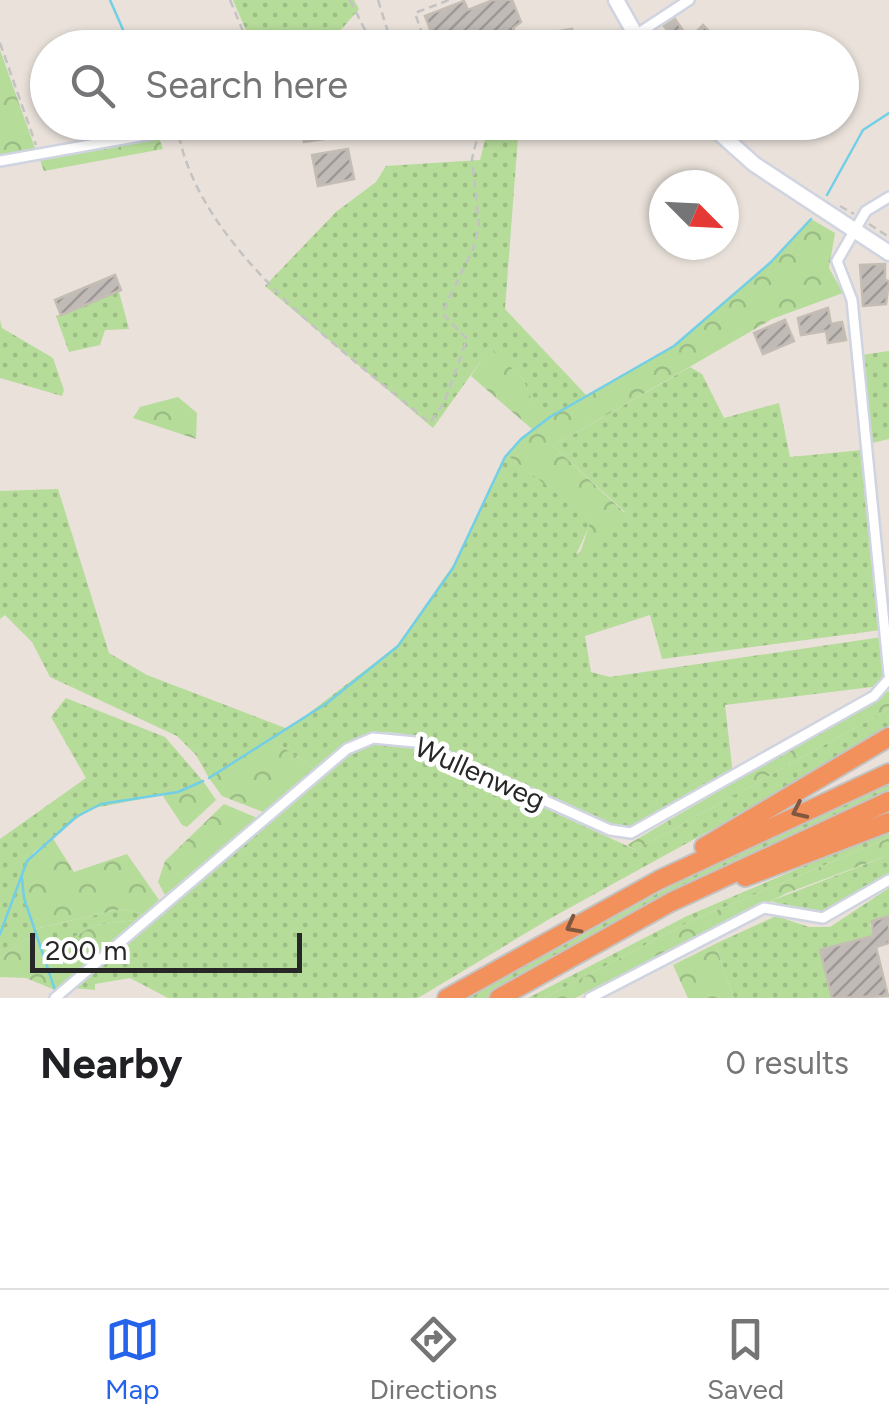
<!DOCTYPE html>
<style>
:root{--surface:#fff;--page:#f2f2f2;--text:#202124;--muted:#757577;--line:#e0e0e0;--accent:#2563eb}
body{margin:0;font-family:Figtree,sans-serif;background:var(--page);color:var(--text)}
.compass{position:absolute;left:649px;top:170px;width:90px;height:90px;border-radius:50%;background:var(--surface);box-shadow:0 2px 8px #0004;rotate:114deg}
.scale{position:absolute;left:30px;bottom:25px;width:272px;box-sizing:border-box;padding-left:10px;border:5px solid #272727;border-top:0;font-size:28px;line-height:35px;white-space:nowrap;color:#272727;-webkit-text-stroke:8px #fff;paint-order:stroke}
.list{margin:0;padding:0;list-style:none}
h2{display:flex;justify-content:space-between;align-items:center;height:130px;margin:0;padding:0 40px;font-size:42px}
h2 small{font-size:32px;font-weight:400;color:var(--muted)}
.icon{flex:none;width:55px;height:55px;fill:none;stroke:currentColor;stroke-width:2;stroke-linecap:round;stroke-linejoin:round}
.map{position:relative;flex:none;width:889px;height:998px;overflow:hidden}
.search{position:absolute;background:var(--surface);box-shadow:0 2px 8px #0004;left:30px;right:30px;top:30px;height:110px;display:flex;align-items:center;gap:25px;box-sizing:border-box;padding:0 35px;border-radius:55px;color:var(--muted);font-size:38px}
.sheet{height:290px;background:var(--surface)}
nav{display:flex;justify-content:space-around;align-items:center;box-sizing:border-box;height:140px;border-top:2px solid var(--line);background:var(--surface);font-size:28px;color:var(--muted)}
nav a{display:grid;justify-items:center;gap:5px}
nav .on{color:var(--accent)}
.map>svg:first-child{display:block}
</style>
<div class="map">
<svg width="889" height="998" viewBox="0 0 889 998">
<defs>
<pattern id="green-dots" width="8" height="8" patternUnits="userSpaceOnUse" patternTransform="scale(2.5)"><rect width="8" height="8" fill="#b6dc9a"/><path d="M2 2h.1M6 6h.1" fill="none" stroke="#9cbd85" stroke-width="1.8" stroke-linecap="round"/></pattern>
<pattern id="forest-crowns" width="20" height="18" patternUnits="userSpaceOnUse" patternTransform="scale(2.5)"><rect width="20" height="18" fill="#b6dc9a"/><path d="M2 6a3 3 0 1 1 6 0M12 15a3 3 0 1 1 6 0" fill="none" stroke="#9cbd85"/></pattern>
<pattern id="building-hatch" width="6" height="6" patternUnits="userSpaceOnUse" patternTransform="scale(2.5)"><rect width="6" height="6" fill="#c1bbb7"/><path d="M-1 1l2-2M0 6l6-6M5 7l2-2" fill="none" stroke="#9d9895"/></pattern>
</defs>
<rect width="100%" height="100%" fill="#e9e1da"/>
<!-- green -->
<g fill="url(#green-dots)">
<path d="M233,0h121l5,9 -26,30 3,8h-83z"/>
<path d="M489,123h30l-14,186 82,87 -47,27 -17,-44 -33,-31 -57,80 -168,-142 71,-74 40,-30 10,-16 94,-6z"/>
<path d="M118,288l11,41 -24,1 -5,15 -31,7 -13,-36z"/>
<path d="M0,320l2,8 51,30 11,32 -2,6 -62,-18z"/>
<path d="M889,351v88l-17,4 -10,-88z"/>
<path d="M690,367l12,7 22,44 55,-15 11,54 73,-7 18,180 -219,29 -12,-44 -65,21 6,36 19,5 272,-40 4,39 -6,10 -155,19 8,70 -100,53 -27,-2 -198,-91c-40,-10 -63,9 -93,34l-44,-30 -62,39 -13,-23 -19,-19 -127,-59 -18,-35 -27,-27 -5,4v-128l58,-2 51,164 38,22 141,54 110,-84 60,-87 49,-103 85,65 -16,35 49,-43 -72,-66z"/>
<path d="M66,698l99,39 38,44 -25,11 -89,17 -56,44 -11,29 13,47 86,-20 23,5 -8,6 -41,5 -31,18 -20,3 -17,-8 -27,20v-119l86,-61 -35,-61z"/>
<path d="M889,709v23l-338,186 -133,80h-250l-38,-20 -35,6v6l-22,-2 270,-231 32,-15 32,3 229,105z"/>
<path d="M889,783v13l-336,165 -64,37h-22l235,-129z"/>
<path d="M889,830v8l-198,83 -147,77h-16l159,-82z"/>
<path d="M889,855v19l-58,41 -26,-3 -34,-11z"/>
<path d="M889,888v44l-3,-12 -16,4 3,14 -52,14 12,46h-99l-19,-54 61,-28 33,11h21z"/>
</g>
<!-- forest -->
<g fill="url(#forest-crowns)">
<path d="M0,50l36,101 -36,7z"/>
<path d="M159,138l4,11 -119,22 -4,-11z"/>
<path d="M811,219l24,14 -6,35 14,25 -71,26 -219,127 72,67 -47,46 13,-39 -84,-65 25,-26 -61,-53 19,-29 33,32 18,44 133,-77 97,-84z"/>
<path d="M178,397l19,16 -1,26 -63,-21 7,-11z"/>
<path d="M889,691v18l-253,141 -9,-5z"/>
<path d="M271,739l44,30 -52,43 -41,-16 -13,-18z"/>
<path d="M203,781l13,19 -29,27 -5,-2 -19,-29z"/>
<path d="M224,804l33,14 -92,77 -7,-13 7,-21z"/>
<path d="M52,837l22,35 53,-18 32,46 -15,14 -23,-5 -87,20c-14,-43 -21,-60 18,-92z"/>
<path d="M889,838v17l-102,38 -212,105h-31l147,-77z"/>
<path d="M136,920l-81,70 -29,-12 -26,-1v-19l27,-20 17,8 20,-3 31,-18z"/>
<path d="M715,944l19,54h-46l-15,-33z"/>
</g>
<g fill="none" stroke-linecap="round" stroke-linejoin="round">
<!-- stream -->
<g stroke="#73cfe5" stroke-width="2.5">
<path d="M110,0l21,48"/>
<path d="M827,195l36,-65 26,-17"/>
<path d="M209,778l118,-75 71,-57 55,-78 52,-111 16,-18 29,-22 124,-71 97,-84 40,-43"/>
<path d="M22,878l2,20 31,92"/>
<path d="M0,934l27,-73 49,-44 25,-13 77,-12 25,-11"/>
</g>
</g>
<!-- building -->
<g fill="url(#building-hatch)" stroke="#c4bdb4" stroke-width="2.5">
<path d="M493,0h19l9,22 -8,6 3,6 -21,9 -4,-9 -35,14h-19l-12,-32 39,-15 4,9z"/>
<path d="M675,19l14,20 14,-14 12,12 -11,11h-23l-17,-22z"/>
<path d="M572,29l3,17 -32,2 -2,-14z"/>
<path d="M272,122h55l3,16 -26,4 -3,-15 -28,5z"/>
<path d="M348,149l6,30 -36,7 -6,-31z"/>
<path d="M885,264v16l4,1 -3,23 -23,2 -3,-41z"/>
<path d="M115,275l6,15 -60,25 -6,-15z"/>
<path d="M828,308l3,16 11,-2 4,18 -18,3 -2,-12 -25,4 -3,-17z"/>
<path d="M785,320l9,21 -31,13 -9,-21z"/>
<path d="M889,916v27l-13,4 12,49 -56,2 -12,-48 53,-14 -1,-15z"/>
</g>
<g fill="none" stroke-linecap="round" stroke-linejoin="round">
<defs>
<g id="street">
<path d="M616,48l73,-48"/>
<path d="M0,161l218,-39"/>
<path d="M889,197l-23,14 -29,50 15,39 37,374"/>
<path d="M55,998l292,-249 26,-11 42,4 195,88 21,3 243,-137 15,-17"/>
<path d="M590,998l174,-90 59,10 66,-38"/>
</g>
<g id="secondary">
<path d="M616,0l27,48"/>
<path d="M707,122l47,42 135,89"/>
</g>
<g id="highway">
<path d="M704,847l185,-110"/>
<path d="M745,877l144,-55"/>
<path d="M447,998l212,-118 230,-107"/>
<path d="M499,998l172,-96 218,-101"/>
</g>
</defs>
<!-- street casing -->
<use href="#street" stroke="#cfd4e0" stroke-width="14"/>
<!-- secondary casing -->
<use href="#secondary" stroke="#cfd4e0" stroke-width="19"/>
<!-- highway casing -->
<use href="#highway" stroke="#c3c3c3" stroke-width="22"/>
<!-- path -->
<g stroke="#c3c3c3" stroke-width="2.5" stroke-dasharray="8 5" stroke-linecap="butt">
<path d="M230,0l20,48"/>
<path d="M350,0l24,48"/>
<path d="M378,0l15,48"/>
<path d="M652,40l6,8"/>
<path d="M0,43l36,102"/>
<path d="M427,48l-12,-35 34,-13"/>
<path d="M179,136c24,116 165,215 251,287l14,-20 23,-64 -25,-26 31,-64 6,-23 -7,-67 9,-37"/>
<path d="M840,206l14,8"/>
<path d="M869,224l20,13"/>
</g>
<!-- street -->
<use href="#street" stroke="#fff" stroke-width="9"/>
<!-- secondary -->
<use href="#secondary" stroke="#fff" stroke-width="14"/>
<!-- highway -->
<use href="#highway" stroke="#f2915c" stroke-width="18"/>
</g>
<!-- one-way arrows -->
<defs><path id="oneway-chevron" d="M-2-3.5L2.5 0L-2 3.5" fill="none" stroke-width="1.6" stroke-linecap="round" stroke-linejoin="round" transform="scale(2.5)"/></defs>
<g stroke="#82573f">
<use href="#oneway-chevron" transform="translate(799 811) rotate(155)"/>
<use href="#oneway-chevron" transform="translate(573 926) rotate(152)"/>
</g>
<g text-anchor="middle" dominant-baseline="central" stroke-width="9" stroke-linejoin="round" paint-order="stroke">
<!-- street labels -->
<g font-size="28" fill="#272727" stroke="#fff">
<text transform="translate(480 773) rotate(24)">Wullenweg</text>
</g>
</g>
</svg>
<svg class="compass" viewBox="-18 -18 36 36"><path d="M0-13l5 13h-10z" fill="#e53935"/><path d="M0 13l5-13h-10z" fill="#757577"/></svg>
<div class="scale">200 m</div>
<div class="search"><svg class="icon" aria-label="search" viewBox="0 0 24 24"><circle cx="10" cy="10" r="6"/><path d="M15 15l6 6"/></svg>Search here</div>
</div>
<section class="sheet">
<h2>Nearby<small>0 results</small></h2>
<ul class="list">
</ul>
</section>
<nav>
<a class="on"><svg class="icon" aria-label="map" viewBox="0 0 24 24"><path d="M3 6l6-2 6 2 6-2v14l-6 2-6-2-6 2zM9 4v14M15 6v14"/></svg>Map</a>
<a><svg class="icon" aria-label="directions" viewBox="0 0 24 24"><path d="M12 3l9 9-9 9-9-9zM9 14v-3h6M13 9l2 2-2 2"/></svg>Directions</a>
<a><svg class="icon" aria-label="saved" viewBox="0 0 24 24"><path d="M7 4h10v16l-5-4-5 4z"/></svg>Saved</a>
</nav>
